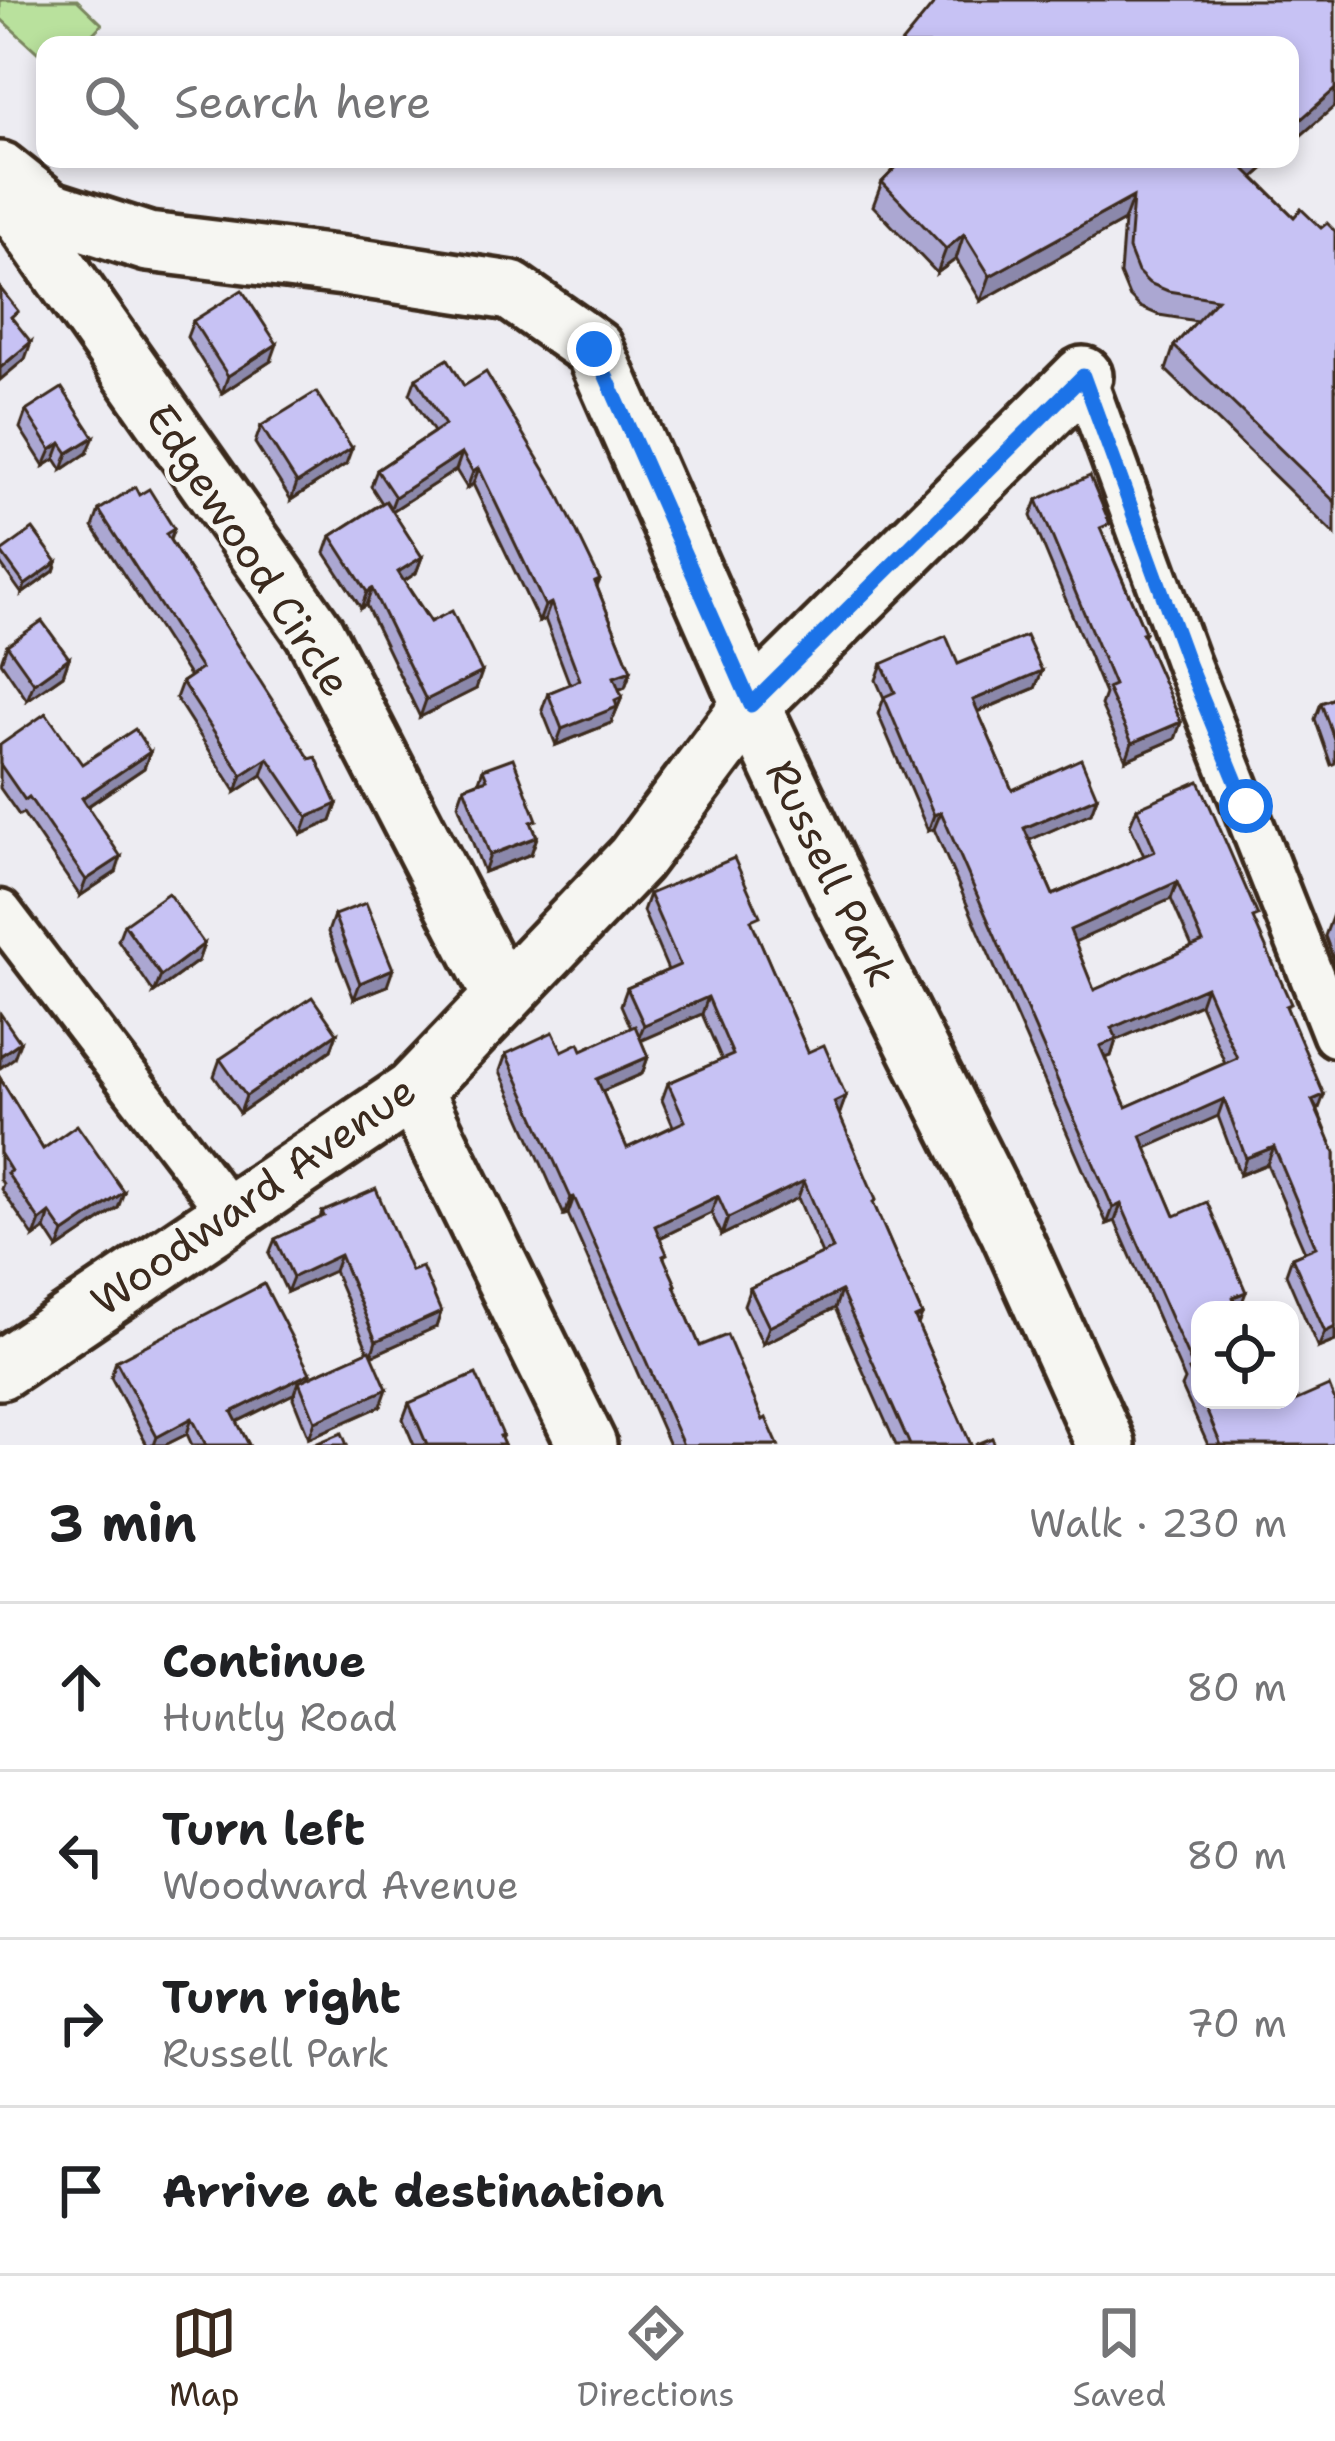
<!DOCTYPE html>
<meta charset="utf-8">
<style>
:root{--surface:#fff;--page:#f6f6f6;--text:#202124;--muted:#757577;--line:#e0e0e0;--accent:#3b2a1e}
body{margin:0;font-family:"Shantell Sans",sans-serif;background:var(--page);color:var(--text)}
.controls{position:absolute;right:36px;bottom:36px;display:grid;overflow:hidden;border-radius:24px;box-shadow:0 6px 18px #0003}
.controls button{width:108px;height:108px;display:grid;place-items:center;padding:0;border:0;border-bottom:3px solid var(--line);background:var(--surface);color:var(--text);font:60px sans-serif}
.stop{position:absolute;width:36px;height:36px;margin:-27px;border:9px solid #1a73e8;border-radius:50%;background:#fff}
.stop.end{background:#1a73e8;border-color:#fff;box-shadow:0 3px 12px #0008}
.list{margin:0;padding:0;list-style:none}
h2{display:flex;justify-content:space-between;align-items:center;height:156px;margin:0;padding:0 48px;font-size:51px}
h2 small{font-size:39px;font-weight:400;color:var(--muted)}
.list li{display:grid;grid-template-columns:78px 1fr auto;gap:36px;align-items:center;box-sizing:border-box;height:168px;padding:0 48px;border-top:3px solid var(--line)}
.list b{display:block;font-size:45px;white-space:nowrap}
.list p{margin:0;font-size:39px;white-space:nowrap;color:var(--muted)}
.list em{font-size:39px;font-style:normal;color:var(--muted)}
.icon{flex:none;width:66px;height:66px;fill:none;stroke:currentColor;stroke-width:2;stroke-linecap:round;stroke-linejoin:round}
.map{position:relative;flex:none;width:1335px;height:1445px;overflow:hidden}
.search{position:absolute;background:var(--surface);box-shadow:0 6px 18px #0003;left:36px;right:36px;top:36px;height:132px;display:flex;align-items:center;gap:30px;box-sizing:border-box;padding:0 42px;border-radius:24px;color:var(--muted);font-size:45px}
.sheet{height:828px;background:var(--surface)}
nav{display:flex;justify-content:space-around;align-items:center;box-sizing:border-box;height:168px;border-top:3px solid var(--line);background:var(--surface);font-size:33px;color:var(--muted)}
nav a{display:grid;justify-items:center;gap:6px}
nav .on{color:var(--accent)}
.map>svg:first-child{display:block}
</style>
<div class="map">
<svg width="1335" height="1445" viewBox="0 0 1335 1445">
<rect width="100%" height="100%" fill="#edecf2"/>
<filter id="ink" filterUnits="userSpaceOnUse"><feTurbulence type="fractalNoise" baseFrequency=".00833" numOctaves="2"/><feDisplacementMap in="SourceGraphic" scale="24" xChannelSelector="R" yChannelSelector="G"/><feConvolveMatrix kernelMatrix="1 2 1 2 8 2 1 2 1" color-interpolation-filters="sRGB"/></filter>
<g filter="url(#ink)">
<!-- green -->
<path fill="#b9e19d" stroke="#7a865e" stroke-width="3" d="M0,0h77l25,24 -20,21h-37v14l-45,-41z"/>
<g fill="none" stroke-linecap="round" stroke-linejoin="round">
<defs>
<g id="street">
<path d="M1083,376l105,288 147,371"/>
<path d="M0,912l230,301"/>
</g>
<g id="secondary">
<path d="M0,171l49,39 99,32 204,25 159,24 83,58 157,356 94,199 165,328 96,213"/>
<path d="M2,188l312,444 188,364"/>
<path d="M413,1091l174,354"/>
<path d="M0,1370l413,-279 222,-232 116,-154 332,-329"/>
</g>
</defs>
<!-- street casing -->
<use href="#street" stroke="#3b2a1e" stroke-width="51"/>
<!-- secondary casing -->
<use href="#secondary" stroke="#3b2a1e" stroke-width="66"/>
<!-- street -->
<use href="#street" stroke="#f6f6f2" stroke-width="42"/>
<!-- secondary -->
<use href="#secondary" stroke="#f6f6f2" stroke-width="57"/>
</g>
<!-- wall -->
<g fill="#aba7d2" stroke="#3b2a1e" stroke-width="3" fill-rule="evenodd">
<path d="M899,159h376l-21,18 40,40 27,11 14,3v304l-169,-165 8,-24 23,-25 -38,-6 -19,-8 -11,-11 -9,-22 4,-53 -143,80 -25,-42 -19,14 -64,-67 9,-24 19,-19z"/>
<path d="M193,321l78,40 -49,32 -35,-56z"/>
<path d="M416,378l48,8 136,194 -3,7 34,84 -6,16 -6,2 3,8 -11,26 -55,22 -14,-35 6,-17 22,-8 -25,-66 -6,3 -66,-138 -6,4 -11,-18 -64,41 30,46 -6,16 -12,8 72,108 -56,28 -54,-112 -5,3 -36,-55 6,-17 51,-33 -11,-17 6,-16 57,-38 -24,-38z"/>
<path d="M26,411l61,42 -25,17 -7,-11 -11,7 -24,-38z"/>
<path d="M261,426l85,38 -55,36 -36,-57z"/>
<path d="M139,495l35,34 -4,11 167,264 -6,17 -29,13 -40,-59 -26,17 -60,-94 6,-16 8,-5 -97,-150 6,-17z"/>
<path d="M1037,500l68,38 40,94 -2,4 38,86 -6,17 -49,21 -25,-55 4,-11 -74,-178z"/>
<path d="M1,552l56,10 -3,9 -32,23 -22,-31z"/>
<path d="M7,645l62,13 -6,17 -36,25 -26,-38z"/>
<path d="M882,664h76l84,7 -7,17 -57,24 34,78 85,7 -6,16 -62,27 24,55 91,-39 -14,-31 7,-17 118,116 33,87 30,100 17,42v188l-17,7 -32,-74 6,-17 13,-5 -38,-88 -27,11 -22,-59 -72,32 29,68 65,92 -40,2v90h78l3,7 54,38h-127l-26,-58 3,-7 -70,-159 -8,3 -173,-395 -6,2 -50,-117 6,-16 -8,-18zM1171,899l21,48 -98,43 -20,-48zM1200,1004l25,59 -99,44 -21,-49 6,-2 5,-16z"/>
<path d="M1335,698v65l-4,2 -16,-46 6,-16z"/>
<path d="M0,745l82,19 68,-12 -6,16 -57,39 29,65 -36,24 -57,-83 -4,2 -19,-27z"/>
<path d="M483,769l51,59 3,9 -6,17 -47,18 -26,-68 6,-17 15,-6z"/>
<path d="M649,894l106,36 53,122 38,44 -7,18 35,91 48,110 -4,10 53,120h-75l-61,-137 -72,36 -19,-39 6,-17 72,-34 -24,-56 -76,37 -11,-22 -51,25 5,23 11,24 -1,3 25,58 63,74 15,25h-109l-101,-231 -4,1 -64,-144 6,-17 76,-4 49,-22 -10,-23 6,-17 41,-18 -25,-59zM702,1014l20,46 -54,23 -6,17 11,26 -46,22 -25,-57 40,-17 6,-17 -7,-16z"/>
<path d="M1335,909v54l-10,-27z"/>
<path d="M334,915l53,71 -33,13 -26,-67z"/>
<path d="M124,924l80,20 -6,17 -44,32 -36,-53z"/>
<path d="M337,1033l-6,17 -91,63 -26,-37 6,-17z"/>
<path d="M0,1078l43,71 75,59 -60,41 -13,-20 -11,8 -33,-48 2,-5 -3,-5z"/>
<path d="M322,1212l89,59 30,41 -5,15 -64,29 9,50 -72,32 -16,-40 2,-5 -58,29 12,23h-57l-5,-11 -22,11h-18l-36,-68 5,-16 193,16 59,-26 -34,-80 -47,21 -18,-38 6,-15 45,-21z"/>
<path d="M409,1403l94,32 -2,4 3,6h-90l-11,-26z"/>
</g>
<!-- shaded-wall -->
<g fill="#8b88ab" stroke="#3b2a1e" stroke-width="3">
<path d="M1335,89v17l-45,39v-16z"/>
<path d="M1256,159h19l-39,34 9,-24z"/>
<path d="M1133,197l-9,24 -143,80 9,-25z"/>
<path d="M964,234l-8,25 -19,14 9,-24z"/>
<path d="M31,342l-6,17 -25,21v-12z"/>
<path d="M277,344l-6,17 -49,32 6,-17z"/>
<path d="M94,437l-7,16 -25,17 6,-17z"/>
<path d="M61,443l-6,16 -11,7 7,-16z"/>
<path d="M352,448l-6,16 -55,36 6,-17z"/>
<path d="M462,453l-6,17 -67,43 6,-16z"/>
<path d="M479,468l-6,16 -6,4 6,-16z"/>
<path d="M422,557l-6,16 -24,16 6,-17z"/>
<path d="M57,562l-3,9 -32,23 3,-9z"/>
<path d="M372,589l-6,16 -5,3 6,-16z"/>
<path d="M551,603l-6,16 -6,3 6,-16z"/>
<path d="M69,658l-6,17 -36,25 7,-17z"/>
<path d="M631,671l-6,16 -17,7 6,-17z"/>
<path d="M1042,671l-7,17 -68,28 6,-16z"/>
<path d="M482,672l-6,17 -56,28 6,-17z"/>
<path d="M622,697l-11,26 -55,22 6,-16z"/>
<path d="M1181,722l-6,17 -49,21 6,-17z"/>
<path d="M150,752l-6,16 -68,46 6,-16z"/>
<path d="M268,758l-6,17 -26,17 6,-17z"/>
<path d="M1097,797l-6,16 -73,32 6,-17z"/>
<path d="M337,804l-6,17 -29,13 6,-17z"/>
<path d="M941,812l-7,17 -6,2 6,-16z"/>
<path d="M537,837l-6,17 -47,18 6,-17z"/>
<path d="M121,857l-5,15 -36,24 6,-16z"/>
<path d="M1177,882l-6,17 -108,48 7,-17z"/>
<path d="M204,944l-6,17 -44,32 7,-17z"/>
<path d="M393,969l-6,17 -33,13 6,-16z"/>
<path d="M1206,987l-6,17 -84,36 -5,16 -17,7 6,-17 12,-18z"/>
<path d="M708,997l-6,17 -65,28 7,-17z"/>
<path d="M337,1033l-6,17 -91,63 6,-17z"/>
<path d="M20,1042l-6,16 -14,10v-12z"/>
<path d="M648,1057l-6,17 -51,22 6,-17z"/>
<path d="M1324,1095l-6,16 -6,-11z"/>
<path d="M846,1096l-6,17 -12,6 6,-17z"/>
<path d="M1224,1099l-6,17 -83,37 6,-17z"/>
<path d="M1274,1147l-7,17 -27,11 6,-17z"/>
<path d="M804,1181l-6,17 -76,37 6,-17z"/>
<path d="M124,1192l-6,16 -60,41 6,-16z"/>
<path d="M718,1196l-7,17 -62,30 6,-17z"/>
<path d="M574,1197l-6,17 -4,1 7,-17z"/>
<path d="M1121,1204l-6,17 -8,3 6,-16z"/>
<path d="M50,1213l-5,16 -11,8 6,-16z"/>
<path d="M340,1255l-6,16 -47,21 6,-15z"/>
<path d="M841,1291l-6,17 -72,36 6,-17z"/>
<path d="M1246,1292l-6,16 -4,2 -3,-13z"/>
<path d="M441,1312l-5,15 -65,29 5,-15z"/>
<path d="M1335,1327v14l-17,7 7,-16z"/>
<path d="M310,1373l-5,15 -6,-6 -4,11 -69,34 6,-15z"/>
<path d="M387,1389l-6,17 -72,32 6,-17z"/>
<path d="M192,1418l-5,16 -22,11h-11l3,-8z"/>
</g>
<!-- building -->
<g fill="#c7c2f4" stroke="#3b2a1e" stroke-width="3" fill-rule="evenodd">
<path d="M937,0h398v89l-45,40v-84h-390z"/>
<path d="M904,159h352l-11,10 49,48 7,-8 20,19 6,-5 8,8v271l-161,-156 43,-47 -49,-8 -19,-8 -11,-11 -9,-23 4,-52 -143,79 -26,-42 -18,15 -64,-67z"/>
<path d="M0,288l18,23 -7,6 20,25 -31,26z"/>
<path d="M242,290l35,54 -49,32 -35,-55z"/>
<path d="M448,359l16,27 22,-14 71,119 43,89 -5,2 36,89 -17,6 8,20 -7,3 2,7 -55,22 -14,-36 32,-13 -29,-77 -6,3 -66,-138 -6,4 -11,-19 -67,44 -18,-27 68,-45 -29,-47z"/>
<path d="M62,388l32,49 -26,16 -7,-10 -10,7 -25,-39z"/>
<path d="M316,392l36,56 -55,35 -36,-57z"/>
<path d="M1090,476l20,48 -10,4 45,104 -3,1 39,89 -49,21 -25,-55 7,-3 -77,-185z"/>
<path d="M135,487l4,8 10,-6 25,40 -8,5 144,225 6,-2 21,47 -29,13 -40,-59 -26,17 -60,-93 19,-13 -102,-159z"/>
<path d="M386,501l36,56 -24,15 32,50 22,-11 30,61 -56,28 -54,-111 -5,3 -36,-56z"/>
<path d="M33,529l24,33 -32,23 -24,-33z"/>
<path d="M42,621l27,37 -35,25 -27,-38z"/>
<path d="M946,636l12,28 68,-28 16,35 -69,29 39,90 69,-31 16,38 -73,31 29,67 102,-44 -18,-43 62,-27 59,135 -5,2 38,86 -5,2 38,89 -12,5 23,53v174l-10,5 -33,-75 24,-10 -42,-100 -28,11 -22,-59 -83,37 34,80 32,-14 39,90 -13,5 6,13h-39v86l-11,-26 4,-2 -72,-164 -8,4 -172,-396 -7,3 -50,-118 11,-5 -13,-28zM1177,882l26,60 -109,48 -24,-60zM1206,987l31,71 -111,49 -26,-61 17,-7 -5,-11z"/>
<path d="M1335,698v44l-14,-39z"/>
<path d="M46,713l36,51 53,-35 15,23 -68,46 39,59 -35,23 -57,-83 -4,3 -25,-36v-19z"/>
<path d="M513,758l24,62 -6,2 6,15 -47,18 -26,-68 23,-8 -4,-10z"/>
<path d="M734,858l26,58 -9,4 57,132 16,-7 22,51 -12,6 42,98 -3,2 49,113 -7,3 56,127h-61l-69,-154 -72,36 -19,-39 83,-39 -29,-68 -76,37 -10,-22 -63,30 12,28 -4,2 13,29 -2,1 26,60 27,-11 36,85 3,-2 12,27h-95l-109,-248 -3,1 -65,-144 47,-22 9,19 17,-8 3,7 53,-24 13,31 -51,22 30,69 58,-27 -17,-38 65,-28 -25,-58 -64,28 -17,-37 53,-23 -31,-71z"/>
<path d="M168,893l36,51 -43,32 -37,-52z"/>
<path d="M366,903l27,66 -33,14 -26,-68z"/>
<path d="M312,997l25,36 -91,63 -26,-37z"/>
<path d="M0,1013l20,29 -20,14z"/>
<path d="M0,1078l43,71 34,-24 47,67 -60,41 -14,-20 -10,8 -33,-48 4,-2 -11,-18z"/>
<path d="M376,1189l35,82 11,-4 19,45 -65,29 -36,-86 -47,22 -18,-38 49,-23 -2,-4z"/>
<path d="M264,1284l46,89 -78,39 17,33h-43l-14,-27 -35,19 -41,-76z"/>
<path d="M370,1350l17,39 -72,32 -16,-39z"/>
<path d="M476,1374l27,61 -3,1 4,9h-77l-18,-42z"/>
<path d="M1329,1386l6,15v42l-4,2h-110l-19,-45h76l3,7z"/>
<path d="M342,1433l5,12h-34z"/>
<path d="M992,1438l3,7h-20z"/>
</g>
</g>
<g fill="none" stroke-linecap="round" stroke-linejoin="round" filter="url(#ink)">
<!-- route -->
<path stroke="#1a73e8" stroke-width="15" d="M594,349l157,356 332,-329 105,288 58,142"/>
</g>
<g text-anchor="middle" dominant-baseline="central" stroke-width="9" stroke-linejoin="round" paint-order="stroke">
<!-- street labels -->
<g font-size="42" fill="#3b2a1e" stroke="#f6f6f2">
<text transform="translate(249 550) rotate(57)">Edgewood Circle</text>
<text transform="translate(832 873) rotate(64)">Russell Park</text>
<text transform="translate(253 1195) rotate(-35)">Woodward Avenue</text>
</g>
</g>
</svg>
<div class="controls">
<button><svg class="icon" aria-label="locate" viewBox="0 0 24 24"><circle cx="12" cy="12" r="6"/><path d="M12 2v4M12 18v4M2 12h4M18 12h4"/></svg></button>
</div>
<div class="stop" style="left:1246px;top:806px"></div>
<div class="stop end" style="left:594px;top:349px"></div>
<div class="search"><svg class="icon" aria-label="search" viewBox="0 0 24 24"><circle cx="10" cy="10" r="6"/><path d="M15 15l6 6"/></svg>Search here</div>
</div>
<section class="sheet">
<h2>3 min<small>Walk · 230 m</small></h2>
<ul class="list">
<li><svg class="icon" aria-label="ahead" viewBox="0 0 24 24"><path d="M12 20V5M6 11l6-6 6 6"/></svg><div><b>Continue</b><p>Huntly Road</p></div><em>80 m</em></li>
<li><svg class="icon" aria-label="left" viewBox="0 0 24 24"><path d="M17 20v-9H6M10 6l-5 5 5 5"/></svg><div><b>Turn left</b><p>Woodward Avenue</p></div><em>80 m</em></li>
<li><svg class="icon" aria-label="right" viewBox="0 0 24 24"><path d="M7 20v-9h11M14 6l5 5-5 5"/></svg><div><b>Turn right</b><p>Russell Park</p></div><em>70 m</em></li>
<li><svg class="icon" aria-label="arrive" viewBox="0 0 24 24"><path d="M6 21V4h12l-3 4 3 4H6"/></svg><div><b>Arrive at destination</b></div></li>
</ul>
</section>
<nav>
<a class="on"><svg class="icon" aria-label="map" viewBox="0 0 24 24"><path d="M3 6l6-2 6 2 6-2v14l-6 2-6-2-6 2zM9 4v14M15 6v14"/></svg>Map</a>
<a><svg class="icon" aria-label="directions" viewBox="0 0 24 24"><path d="M12 3l9 9-9 9-9-9zM9 14v-3h6M13 9l2 2-2 2"/></svg>Directions</a>
<a><svg class="icon" aria-label="saved" viewBox="0 0 24 24"><path d="M7 4h10v16l-5-4-5 4z"/></svg>Saved</a>
</nav>
